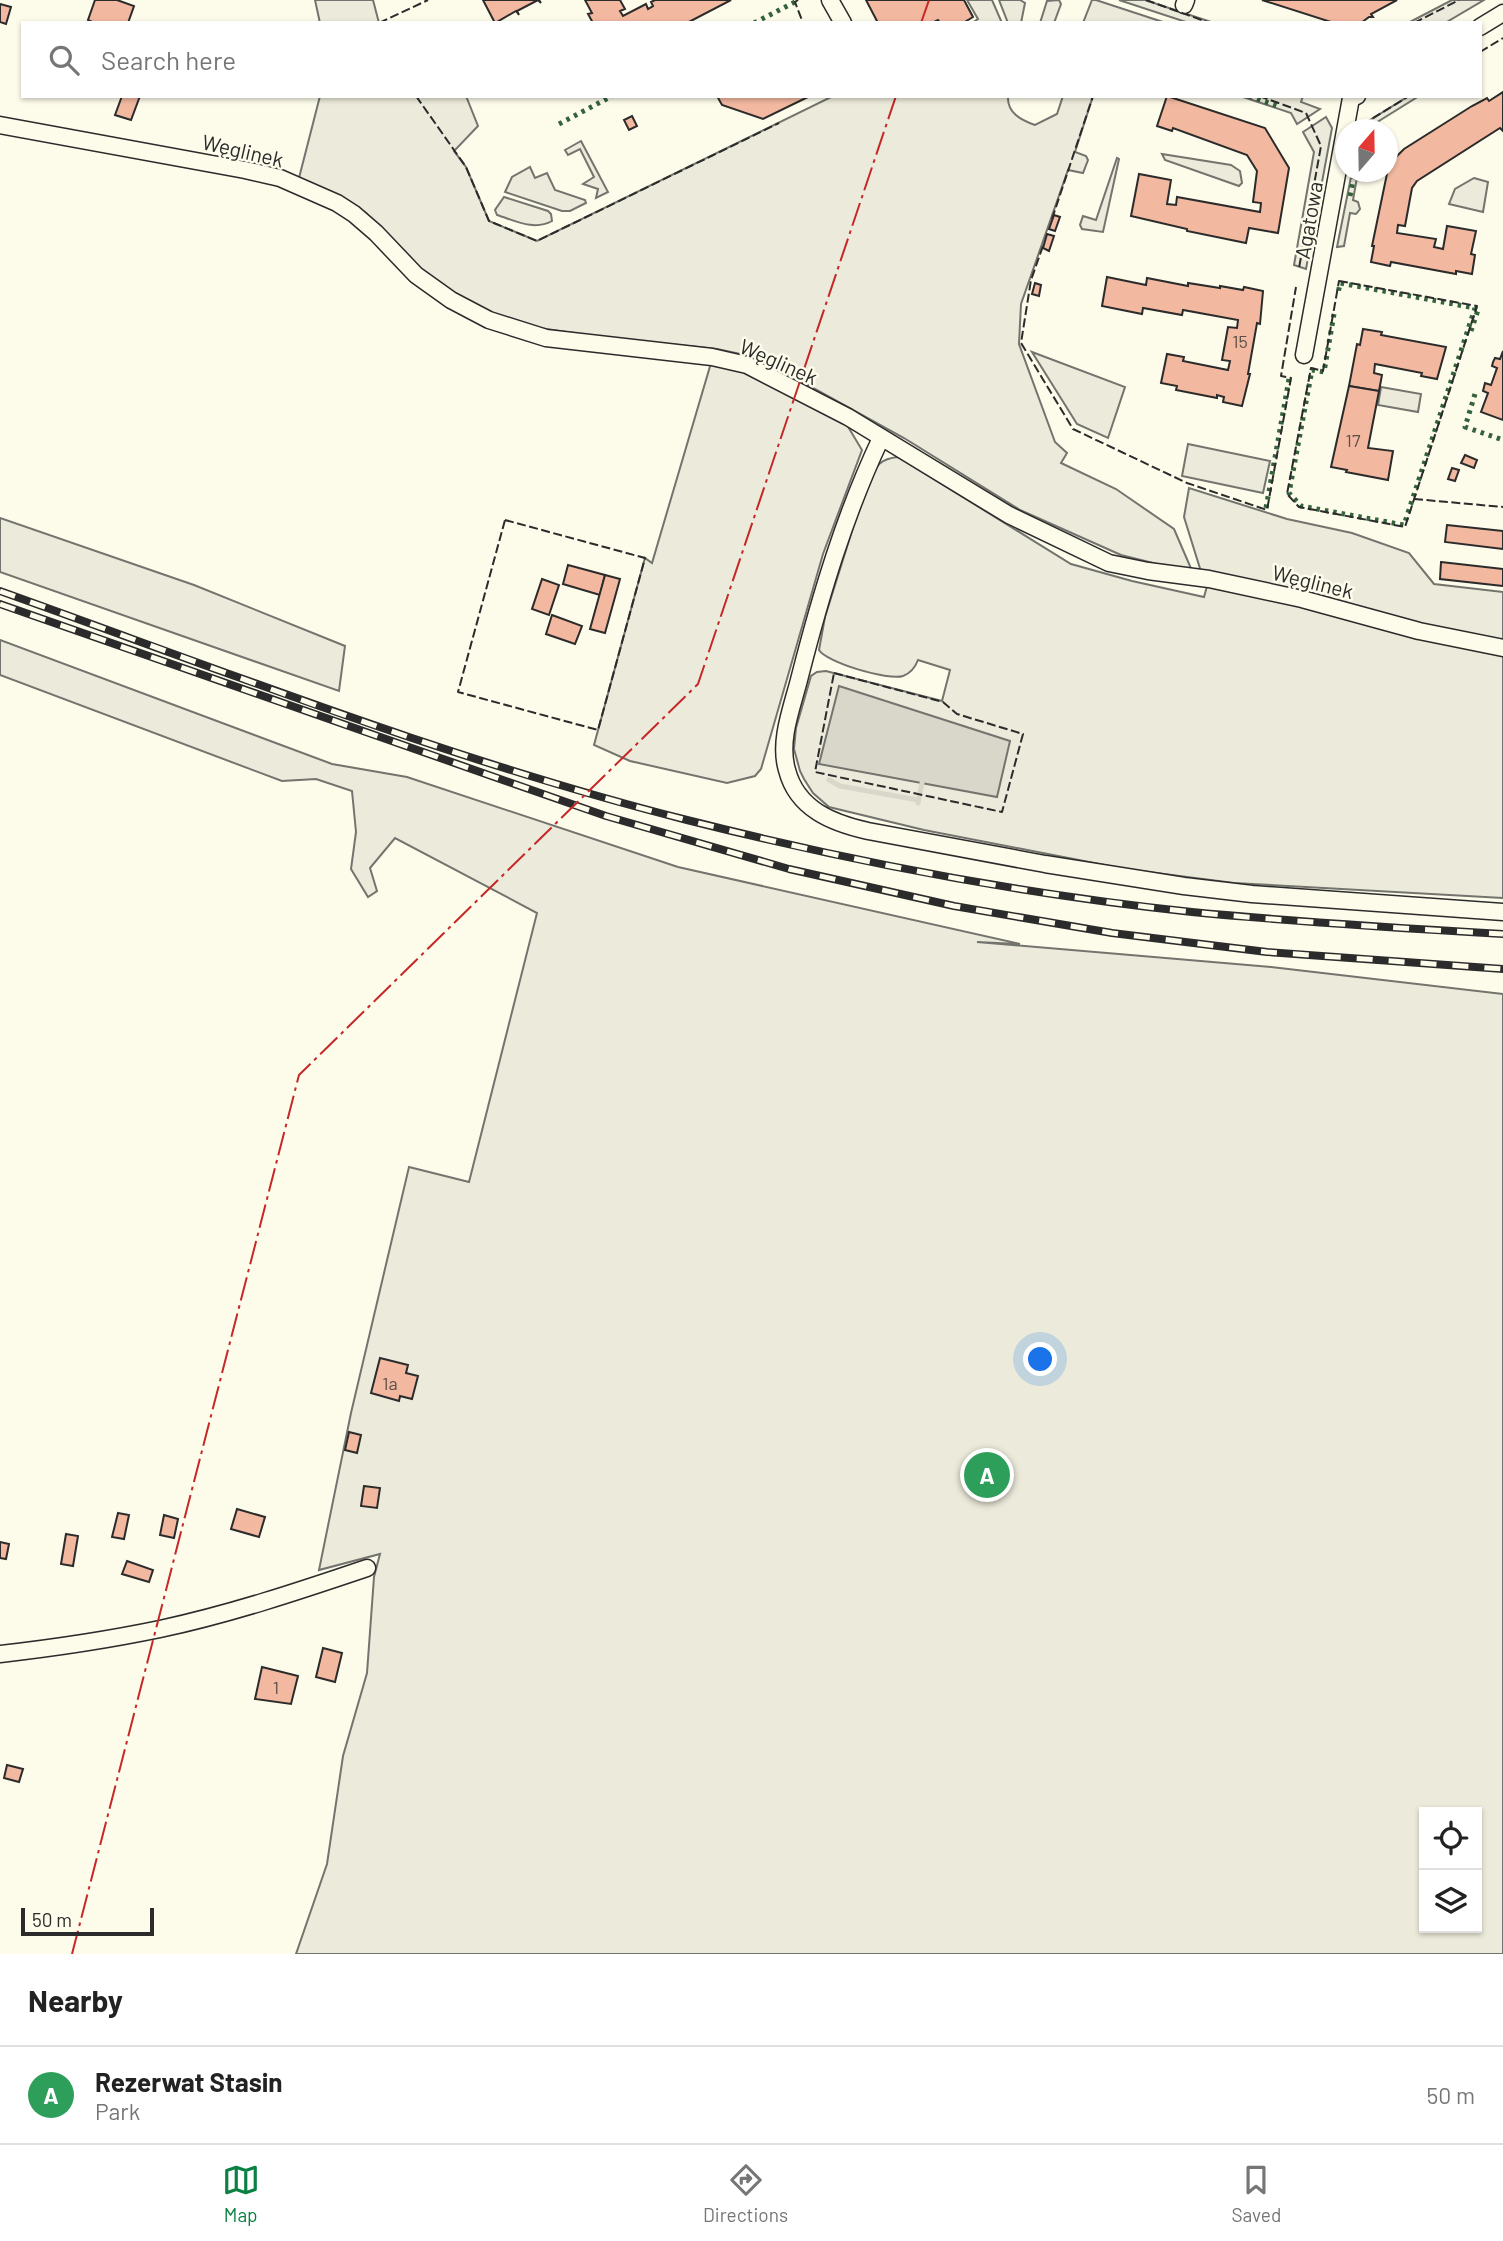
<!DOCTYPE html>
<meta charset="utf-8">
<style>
:root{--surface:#fff;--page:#f2f2f2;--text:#222;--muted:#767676;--line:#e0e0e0;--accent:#0b8043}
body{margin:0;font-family:Barlow,sans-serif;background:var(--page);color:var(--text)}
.controls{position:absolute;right:21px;bottom:21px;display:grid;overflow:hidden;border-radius:0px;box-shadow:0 2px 5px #0004}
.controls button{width:63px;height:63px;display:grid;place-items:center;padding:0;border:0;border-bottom:2px solid var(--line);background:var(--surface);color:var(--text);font:35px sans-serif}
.compass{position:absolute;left:1335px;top:119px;width:63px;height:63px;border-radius:50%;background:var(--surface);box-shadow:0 2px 5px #0004;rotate:20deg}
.scale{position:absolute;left:21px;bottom:18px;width:133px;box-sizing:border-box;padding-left:7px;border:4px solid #2b2b2b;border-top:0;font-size:19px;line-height:24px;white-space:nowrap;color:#2b2b2b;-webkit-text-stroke:5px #fdfbea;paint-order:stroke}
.you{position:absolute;left:1041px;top:1360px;width:24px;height:24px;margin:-18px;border:5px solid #fff;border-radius:50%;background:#1a73e8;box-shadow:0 0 0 10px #1a73e833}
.badge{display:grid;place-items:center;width:46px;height:46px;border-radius:50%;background:var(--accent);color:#fff;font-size:23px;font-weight:700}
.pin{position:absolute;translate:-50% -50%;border:4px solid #fff;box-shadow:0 2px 7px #0006}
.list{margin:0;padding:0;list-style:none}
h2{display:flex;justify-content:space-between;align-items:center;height:91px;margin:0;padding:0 28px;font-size:30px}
h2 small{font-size:23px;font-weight:400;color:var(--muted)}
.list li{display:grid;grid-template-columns:46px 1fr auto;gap:21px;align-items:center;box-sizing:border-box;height:98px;padding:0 28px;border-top:2px solid var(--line)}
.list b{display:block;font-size:26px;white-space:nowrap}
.list p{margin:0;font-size:23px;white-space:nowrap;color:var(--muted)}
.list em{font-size:23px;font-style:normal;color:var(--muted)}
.icon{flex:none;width:38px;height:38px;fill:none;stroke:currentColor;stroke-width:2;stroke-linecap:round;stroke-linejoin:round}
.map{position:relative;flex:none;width:1503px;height:1954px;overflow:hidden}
.search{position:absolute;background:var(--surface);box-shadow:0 2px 5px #0004;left:21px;right:21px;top:21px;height:77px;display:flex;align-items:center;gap:18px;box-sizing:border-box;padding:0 24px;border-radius:0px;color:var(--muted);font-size:26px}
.sheet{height:189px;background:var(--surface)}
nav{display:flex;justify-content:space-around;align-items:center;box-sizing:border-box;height:98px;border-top:2px solid var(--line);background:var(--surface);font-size:19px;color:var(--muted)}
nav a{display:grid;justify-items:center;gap:4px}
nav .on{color:var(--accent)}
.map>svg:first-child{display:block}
</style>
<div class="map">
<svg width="1503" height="1954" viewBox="0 0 1503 1954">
<rect width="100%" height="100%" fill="#fdfbea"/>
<!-- green -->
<g fill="#ecebdb" stroke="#74746e" stroke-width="2" fill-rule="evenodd">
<path d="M315,0h58l6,23h-59z"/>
<path d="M967,0h25l10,23h-30l6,-4z"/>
<path d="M999,0h21l5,3 -4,20h-13z"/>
<path d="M1059,0l2,4 -7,19h-14l7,-22z"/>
<path d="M1092,0h4l70,23h-83z"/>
<path d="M1119,0h26l69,23h-25z"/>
<path d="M1452,0h32l-39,23h-37z"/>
<path d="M320,96h146l12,30 -24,25 12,16 23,54 48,20 296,-145h175c-1,17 13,24 27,29l22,-11 6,-18h30l-18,56 11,4 2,4 -5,13 -15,-3 -47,134 -2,40 36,98 12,11 -6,10 55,26 58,40 19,44 -72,-18 -101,-45 -116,-72 -127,-70 -32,-13 -28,-6 -117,-12 -67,-10 -44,-15 -32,-15 -31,-22 -60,-62 -17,-12 -50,-23z"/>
<path d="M1240,96h63l-2,6 19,7 -23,15 -6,-11z"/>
<path d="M1409,96h10l-53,33h-6l2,-4z"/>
<path d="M1326,117l6,11 -26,141 -12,-4 20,-113 -11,-20z"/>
<path d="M581,141l27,51 -12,6 2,-9 -15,-5 11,-7 -14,-28 -12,6 -3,-5z"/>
<path d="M1162,154l69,11 9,6 2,12 -3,3 -74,-26z"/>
<path d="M1117,158l2,1 -16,73 -21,-3 -2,-4 3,-9 13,4z"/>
<path d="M530,167l5,11 12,-5 8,17 30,10 1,3 -16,8h-8l-57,-19 7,-15z"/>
<path d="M1352,172h6l-5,28 5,2 2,7 -4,5 -6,-1 -6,33 -7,1z"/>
<path d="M1474,178l14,4 -5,30 -34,-8 6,-15z"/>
<path d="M504,197l44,14 3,3 1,7c-18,10 -36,0 -55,-6l-2,-5z"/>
<path d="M1032,352l93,35 -17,51 -31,-14z"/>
<path d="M711,363l34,7 102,55 15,25 -39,104 -62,215 -6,7 -28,7 -97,-22 -36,-16 51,-187 7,5z"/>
<path d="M1381,387l40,7 -3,18 -40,-7z"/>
<path d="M1188,444l82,17 -7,32 -81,-17z"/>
<path d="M898,457l173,107 61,17 72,16 5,-18 -6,-1 -19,-61 5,-29 98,31 65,14 57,20 25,31 69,8v306l-269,-15 -109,-14 -201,-39 -95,-23 -16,-14 -9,-14 -4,-8 -6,-22 2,-21 15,-52 6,-4 9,-1 116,30 8,-31 -32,-10c-3,8 -7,13 -15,16 -15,5 -77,-14 -84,-26l6,-33 42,-134c9,-16 11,-24 31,-26z"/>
<path d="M0,518l194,67 151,61 -6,45 -339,-119z"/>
<path d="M0,640l332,124 75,13 271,90 342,77 -43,-2 294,25 232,27v960h-1207l31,-90 16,-108 24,-83 7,-96 6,-23 -61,16 32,-157 58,-246 60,15 68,-269 -142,-75 -25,30 7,23 -9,6 -17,-28 5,-37 -4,-41 -36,-12 -34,2 -282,-106zM1424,1812h53v116h-53z"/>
</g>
<!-- water -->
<path fill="#d8d7c9" stroke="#74746e" stroke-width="2" d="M839,686l171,55 -13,56 -178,-33z"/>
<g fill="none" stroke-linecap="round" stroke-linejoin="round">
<!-- stream -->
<g stroke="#d8d7c9" stroke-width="5">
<path d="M829,780l11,6 78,14"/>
<path d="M918,803l4,-20"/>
</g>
</g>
<!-- building -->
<g fill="#f2b8a0" stroke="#2b2b2b" stroke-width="2">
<path d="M95,0h22l17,6 -6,17h-34l-6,-3z"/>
<path d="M483,0h56l2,3 -3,-3 -21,11 2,4 -3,-4 -21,12z"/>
<path d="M585,0h35l5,9 -5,2 3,5 23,-12 2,5 5,-3 -2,-4 4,-2h76l-44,23h-94l-5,-9 4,-1z"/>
<path d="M866,0h98l9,17 -10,6h-23l-2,-3 -6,3h-54z"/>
<path d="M1262,0h135l-26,14 2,3h-4l-8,6h-27z"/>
<path d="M0,4l11,3 -5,17 -6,-2z"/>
<path d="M1503,92v39l-3,-3 -83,53 -5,7 -7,38 -7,-1 -1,8 39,6 -2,8 9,2 4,-23 29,5 -5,23 4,1 -3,19 -16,-3v3l-65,-12 -1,4 -19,-4 3,-16h-2l17,-82 15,-15 68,-43 15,-8 2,3z"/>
<path d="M122,96h18l-9,24 -16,-5z"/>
<path d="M717,96h93l-47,23 -41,-14z"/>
<path d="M1167,96l98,32 24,40 -11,65 -29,-5 -3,15 -59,-12v-2l-56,-13 8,-42 32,6 -4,24 9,1 1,-8 83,15 1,-9 -8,-1 4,-31 -10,-16 -74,-27 -1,3 -15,-5z"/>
<path d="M632,116l5,10 -8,4 -5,-10z"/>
<path d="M1054,215l6,2 -5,14 -6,-2z"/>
<path d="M1047,234l7,2 -5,15 -6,-3z"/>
<path d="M1107,277l39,8 1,-7 41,8v-3l32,5v-2l23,4 1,-3 19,4 -3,33 -3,-1 -9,51h2l-8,32 -19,-4 1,-5 -7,-2v3l-41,-8 1,-4 -16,-3 6,-29 17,3 -1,4 45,9 2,-9 -8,-1 6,-33 9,1 1,-8 -55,-10 -1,5 -39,-7 -1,6 -40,-8z"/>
<path d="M1035,283l6,2 -2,11 -7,-2z"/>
<path d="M1363,329l19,3 -1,3 65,12 -9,32 -16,-3 1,-3 -47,-9 -1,9 8,2 -3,16 -30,-5 8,-42 3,1z"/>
<path d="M1503,351v69l-22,-8 7,-19 -5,-2 2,-8 6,2 6,-17 -5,-2 1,-4 2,-4 5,1z"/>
<path d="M1349,386l30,5 -11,57 25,3 -5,29 -42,-8 1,-2 -16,-3z"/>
<path d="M1465,455l12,5 -3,8 -13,-5z"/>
<path d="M1452,468l7,2 -4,11 -7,-2z"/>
<path d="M1447,525l56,6v18l-58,-7z"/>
<path d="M1441,562l62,7v17l-63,-7z"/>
<path d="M568,565l37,10 -5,20 -37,-11z"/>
<path d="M605,575l15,4 -15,54 -15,-4z"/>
<path d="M542,579l17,6 -10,30 -17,-6z"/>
<path d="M552,615l30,11 -7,18 -29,-10z"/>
<path d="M380,1358l28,7 -2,8 12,3 -6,23 -12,-3 -1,5 -28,-8z"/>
<path d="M349,1432l12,3 -4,18 -12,-3z"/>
<path d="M364,1486l16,2 -3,20 -16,-2z"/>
<path d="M237,1509l28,8 -6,20 -28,-8z"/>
<path d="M118,1513l11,2 -5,24 -12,-2z"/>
<path d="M164,1515l14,4 -4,19 -14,-3z"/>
<path d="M66,1534l12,2 -5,30 -12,-2z"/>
<path d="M0,1542l9,2 -3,15 -6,-1z"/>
<path d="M127,1561l26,9 -4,12 -27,-8z"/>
<path d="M323,1648l19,5 -7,29 -19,-5z"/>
<path d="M262,1667l36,9 -7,28 -36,-5z"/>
<path d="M7,1765l16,4 -4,13 -15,-4z"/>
</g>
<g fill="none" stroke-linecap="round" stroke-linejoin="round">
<defs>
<g id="minor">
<path d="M830,0l13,23"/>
<path d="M1184,5l2,-5"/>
<path d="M1480,27l23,-14"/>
<path d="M0,125l245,45 35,8 57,25 17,11 22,19 40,42 35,25 38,20 57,18 166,19 35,8 101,52 161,98 100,48 39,8 61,8 93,20 117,32 84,17"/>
<path d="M1304,355l47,-257 6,-2"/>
<path d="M881,438c-36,76 -60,156 -81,238 -7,29 -22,64 -13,94 10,39 45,53 81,61l177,33 139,22 68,8 251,18"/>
<path d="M0,1654c53,-6 107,-14 160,-25 70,-15 139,-38 207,-61"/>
</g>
</defs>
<!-- minor casing -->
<use href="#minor" stroke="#2b2b2b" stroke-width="19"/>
<!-- minor -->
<use href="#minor" stroke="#fdfbea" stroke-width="16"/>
<defs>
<g id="rail">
<path d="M0,591c227,81 453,170 687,229 166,42 335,74 505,92 104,10 207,16 311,22"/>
<path d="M0,604l606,212 183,53 165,37 158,27 155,19 236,17"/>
</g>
</defs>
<!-- rail casing -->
<use href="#rail" stroke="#2b2b2b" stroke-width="8"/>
<!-- rail -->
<use href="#rail" stroke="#fdfbea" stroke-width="5" stroke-dasharray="16" stroke-linecap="butt"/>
<!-- hedge -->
<g stroke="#34623c" stroke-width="5" stroke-dasharray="3.5 5" stroke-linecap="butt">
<path d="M754,23l41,-21"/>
<path d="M1249,96l31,11"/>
<path d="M559,124l53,-28"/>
<path d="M1350,196l5,-24"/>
<path d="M1334,314l-10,58 -12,-2 -23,123 12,13 103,19 71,-217 -135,-25 -2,11"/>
<path d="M1471,331l8,-24"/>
<path d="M1475,394l-10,33 38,13"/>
<path d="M1266,508l23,-129"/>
</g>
<!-- fence -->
<g stroke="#2b2b2b" stroke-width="2" stroke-dasharray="9 3.5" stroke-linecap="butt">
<path d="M798,0l-3,2 8,21"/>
<path d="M1146,0l64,23"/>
<path d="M379,23l49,-23"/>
<path d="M1414,23l45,-23"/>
<path d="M1480,52l23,-14"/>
<path d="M416,96l50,71 23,54 48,20 242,-118"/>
<path d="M1259,96l47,17 15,33 -22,122"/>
<path d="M1362,125l47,-29"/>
<path d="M1052,219l41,-123"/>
<path d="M1043,246l-12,34 -10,63 52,86 114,54 80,27 24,-132 -10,-2 15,-89"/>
<path d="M1339,281l138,25 -72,221 -106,-20 -12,-13 24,-126 12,3z"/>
<path d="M1414,499l89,8"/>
<path d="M505,520l140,38 -47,172 -140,-38z"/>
<path d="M834,673l109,29 14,12 66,20 -21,78 -187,-40z"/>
</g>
<!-- power -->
<g stroke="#c62828" stroke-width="2" stroke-dasharray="24 5 3.5 5" stroke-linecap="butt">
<path d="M921,23l8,-23"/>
<path d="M72,1954l227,-879 399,-391 198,-588"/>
</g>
</g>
<g text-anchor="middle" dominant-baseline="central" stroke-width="5" stroke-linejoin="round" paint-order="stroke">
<!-- number labels -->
<g font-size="18" fill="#5d4e48">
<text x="1240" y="341">15</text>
<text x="1353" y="440">17</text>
<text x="390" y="1383">1a</text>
<text x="276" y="1687">1</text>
</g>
<!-- street labels -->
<g font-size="21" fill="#2b2b2b" stroke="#fdfbea">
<text transform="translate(243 150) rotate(13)">Węglinek</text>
<text transform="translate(1308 220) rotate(-80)">Agatowa</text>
<text transform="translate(779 361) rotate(24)">Węglinek</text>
<text transform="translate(1313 581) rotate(14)">Węglinek</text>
</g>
</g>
</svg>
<div class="controls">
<button><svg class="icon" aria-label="locate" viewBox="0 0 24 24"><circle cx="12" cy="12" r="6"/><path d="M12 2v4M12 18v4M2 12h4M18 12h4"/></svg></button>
<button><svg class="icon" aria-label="layers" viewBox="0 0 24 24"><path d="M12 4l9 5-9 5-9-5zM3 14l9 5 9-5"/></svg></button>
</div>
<svg class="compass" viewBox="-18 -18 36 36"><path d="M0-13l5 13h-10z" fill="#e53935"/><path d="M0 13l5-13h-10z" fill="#767676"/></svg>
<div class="scale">50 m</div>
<div class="you"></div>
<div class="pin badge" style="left:987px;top:1475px;background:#2e9e5b">A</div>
<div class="search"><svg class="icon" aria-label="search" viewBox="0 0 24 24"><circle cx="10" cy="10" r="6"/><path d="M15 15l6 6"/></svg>Search here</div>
</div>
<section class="sheet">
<h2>Nearby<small></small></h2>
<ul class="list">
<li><span class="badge" style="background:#2e9e5b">A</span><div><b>Rezerwat Stasin</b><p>Park</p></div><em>50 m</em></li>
</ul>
</section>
<nav>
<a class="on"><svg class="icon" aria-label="map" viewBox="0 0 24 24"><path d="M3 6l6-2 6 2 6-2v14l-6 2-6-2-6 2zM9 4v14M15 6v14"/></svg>Map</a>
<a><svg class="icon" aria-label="directions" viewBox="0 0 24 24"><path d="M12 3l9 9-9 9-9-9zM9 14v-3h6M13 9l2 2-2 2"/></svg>Directions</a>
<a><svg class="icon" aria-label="saved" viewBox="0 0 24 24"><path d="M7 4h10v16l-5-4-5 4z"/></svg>Saved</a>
</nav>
